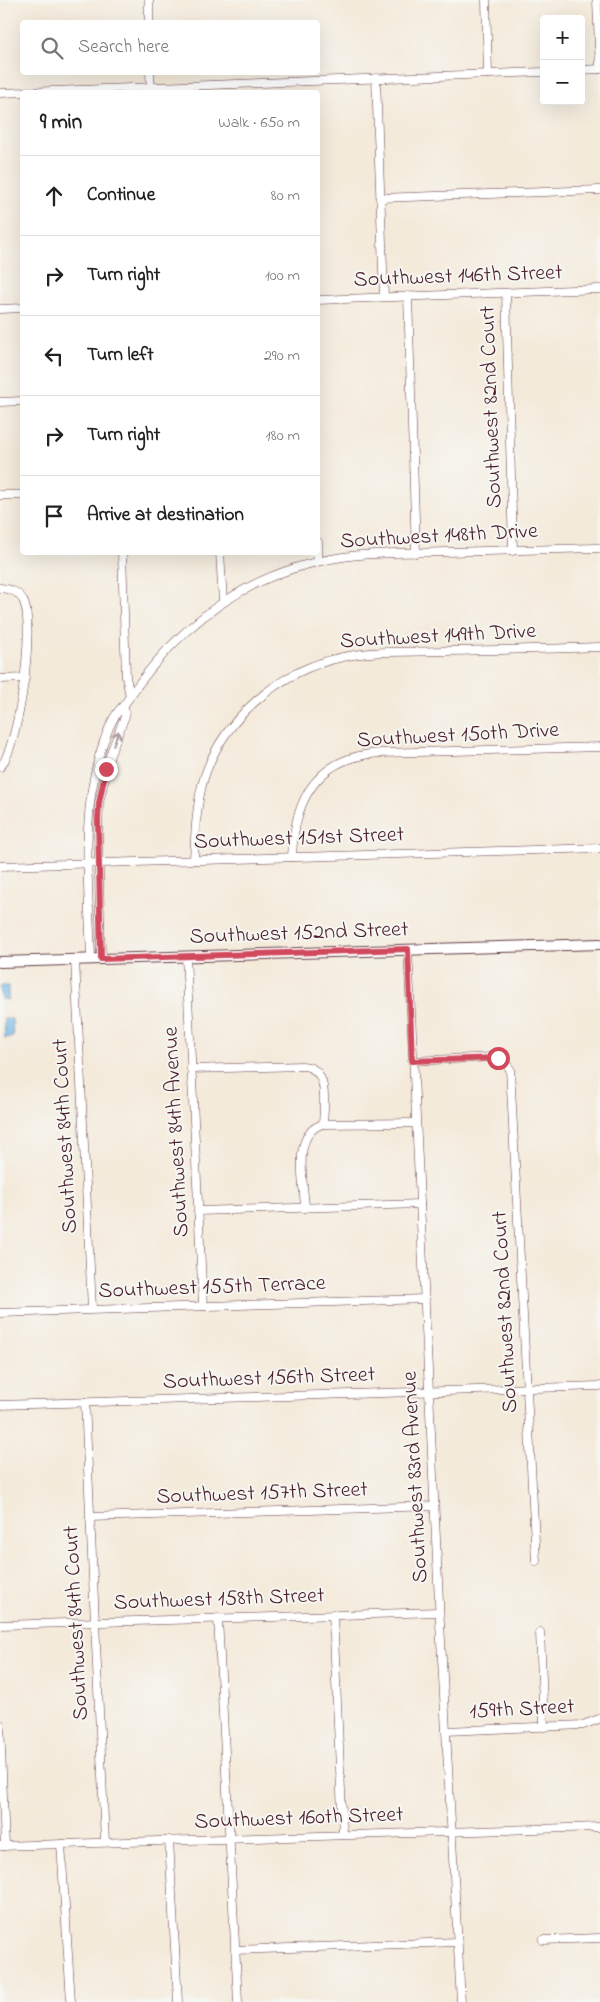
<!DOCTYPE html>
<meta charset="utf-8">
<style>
:root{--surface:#fff;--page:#f6f6f6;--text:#222;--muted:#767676;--line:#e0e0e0}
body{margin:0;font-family:"Indie Flower",sans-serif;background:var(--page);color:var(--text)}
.controls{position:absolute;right:15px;top:15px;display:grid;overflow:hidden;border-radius:5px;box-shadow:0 5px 20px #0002}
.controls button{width:45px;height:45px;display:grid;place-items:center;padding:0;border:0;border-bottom:1px solid var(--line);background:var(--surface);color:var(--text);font:25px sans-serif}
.stop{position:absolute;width:15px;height:15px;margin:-11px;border:4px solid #d1495b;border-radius:50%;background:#fff}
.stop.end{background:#d1495b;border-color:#fff;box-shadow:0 1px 5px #0008}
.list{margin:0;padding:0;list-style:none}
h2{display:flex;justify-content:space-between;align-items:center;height:65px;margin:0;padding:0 20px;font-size:21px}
h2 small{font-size:16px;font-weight:400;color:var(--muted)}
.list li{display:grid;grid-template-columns:32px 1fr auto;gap:15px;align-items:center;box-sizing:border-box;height:80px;padding:0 20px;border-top:1px solid var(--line)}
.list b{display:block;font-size:19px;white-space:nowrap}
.list em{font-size:16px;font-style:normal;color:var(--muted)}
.icon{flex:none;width:28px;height:28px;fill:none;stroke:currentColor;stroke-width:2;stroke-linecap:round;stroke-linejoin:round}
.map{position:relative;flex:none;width:600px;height:2002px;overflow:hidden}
.search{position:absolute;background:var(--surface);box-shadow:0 5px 20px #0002;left:20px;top:20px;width:300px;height:55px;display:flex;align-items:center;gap:12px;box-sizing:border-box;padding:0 18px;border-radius:5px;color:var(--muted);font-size:19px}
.panel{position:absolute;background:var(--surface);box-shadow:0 5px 20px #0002;left:20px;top:90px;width:300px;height:465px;border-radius:5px}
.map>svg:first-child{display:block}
</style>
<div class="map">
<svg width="600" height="2002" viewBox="0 0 600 2002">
<rect width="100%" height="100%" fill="#f6f6f2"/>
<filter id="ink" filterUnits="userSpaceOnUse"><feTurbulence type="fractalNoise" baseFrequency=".02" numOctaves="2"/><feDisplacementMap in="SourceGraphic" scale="10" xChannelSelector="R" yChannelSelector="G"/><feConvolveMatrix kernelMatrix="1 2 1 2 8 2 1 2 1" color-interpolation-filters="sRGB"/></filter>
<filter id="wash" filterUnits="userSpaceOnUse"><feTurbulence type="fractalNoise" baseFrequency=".0096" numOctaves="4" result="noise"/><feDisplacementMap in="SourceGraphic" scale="20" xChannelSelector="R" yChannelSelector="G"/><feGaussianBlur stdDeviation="1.12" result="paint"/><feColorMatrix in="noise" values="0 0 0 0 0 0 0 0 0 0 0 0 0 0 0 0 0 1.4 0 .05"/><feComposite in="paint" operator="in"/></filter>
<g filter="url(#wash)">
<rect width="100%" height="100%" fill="#f4eada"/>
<!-- water -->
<g fill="#73baea" stroke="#5e6c8a">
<path d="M0,986h8v14l-7,-1z"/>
<path d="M4,1019h8l1,18 -8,1z"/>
</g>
</g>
<g filter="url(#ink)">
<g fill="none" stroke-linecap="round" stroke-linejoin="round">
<defs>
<g id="minor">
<path d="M149,0v22"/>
<path d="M486,0l2,74"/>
<path d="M597,0l3,69"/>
<path d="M581,70l19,-1"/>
<path d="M150,72l1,20"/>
<path d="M376,78l8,219"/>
<path d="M0,93l544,-21"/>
<path d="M380,198l220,-8"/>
<path d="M506,293l7,258"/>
<path d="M408,296l8,257"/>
<path d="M318,300l282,-11"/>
<path d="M0,309l22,-1"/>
<path d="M0,402l22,-1"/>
<path d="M0,495h22"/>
<path d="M318,542v19"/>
<path d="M122,552l4,125 4,19"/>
<path d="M220,552l3,50"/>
<path d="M0,588c9,1 18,3 23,12 13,23 -4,148 -23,167"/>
<path d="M0,679l25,-1"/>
<path d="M292,857c2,-59 26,-101 89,-104l219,-6"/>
<path d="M194,860c1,-25 2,-50 8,-75 17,-64 77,-115 141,-128 33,-7 69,-5 102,-6 52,-1 103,-2 155,-4"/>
<path d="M0,866l600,-18"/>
<path d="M408,949l32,674 21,379"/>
<path d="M186,956l17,350"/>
<path d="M91,959c-2,-72 -12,-148 13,-218 5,-13 9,-26 20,-36 52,-79 123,-134 219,-148 33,-5 68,-4 102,-5 51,-1 103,-3 155,-4"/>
<path d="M101,959l-3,-126 1,-30 11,-48 15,-39 -1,-11"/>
<path d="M75,960l17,349"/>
<path d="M412,1061l81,-4 10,3 7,9 26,492"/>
<path d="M191,1069l111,-3c28,1 22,38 21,58"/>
<path d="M305,1208c-1,-26 -14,-75 18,-84l92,-1"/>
<path d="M198,1211l222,-7"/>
<path d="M0,1313l425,-14"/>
<path d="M85,1402l20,440"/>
<path d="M0,1405l600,-19"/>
<path d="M90,1517l344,-11"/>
<path d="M333,1614l10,221"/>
<path d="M218,1618l20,384"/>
<path d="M0,1625l439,-13"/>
<path d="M540,1632l4,95"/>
<path d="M0,1724l5,122"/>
<path d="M446,1731l137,-6 16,-6"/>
<path d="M169,1840l9,162"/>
<path d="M61,1844l10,158"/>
<path d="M0,1846l600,-19"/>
<path d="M543,1940l57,-2"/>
<path d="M235,1950l222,-8"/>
</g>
<path id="major" d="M0,962l600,-18"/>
</defs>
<!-- minor casing -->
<use href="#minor" stroke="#643d45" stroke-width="9"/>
<!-- major casing -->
<use href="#major" stroke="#643d45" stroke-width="12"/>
<!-- minor -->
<use href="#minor" stroke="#fff" stroke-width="8"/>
<!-- major -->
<use href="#major" stroke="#fff" stroke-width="10"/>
</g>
<!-- one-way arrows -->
<defs><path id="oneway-shaft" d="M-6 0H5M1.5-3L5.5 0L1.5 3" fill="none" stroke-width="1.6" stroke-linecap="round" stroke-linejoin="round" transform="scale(1.25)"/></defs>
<use stroke="#ae9aa0" href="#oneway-shaft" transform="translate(116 738) rotate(-69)"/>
</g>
<g fill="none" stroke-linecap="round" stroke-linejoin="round" filter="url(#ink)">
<!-- route -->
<path stroke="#d1495b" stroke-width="6" d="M106,769l-7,34 -1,17 3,139 307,-10 4,112 86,-3"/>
</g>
<g text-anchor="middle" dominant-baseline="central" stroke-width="4" stroke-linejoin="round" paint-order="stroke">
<!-- street labels -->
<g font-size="22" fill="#4a1f2b" stroke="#f6f6f2">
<text transform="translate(458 277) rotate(-2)">Southwest 146th Street</text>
<text transform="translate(492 407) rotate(-92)">Southwest 82nd Court</text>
<text transform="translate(439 537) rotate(-3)">Southwest 148th Drive</text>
<text transform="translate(438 637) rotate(-3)">Southwest 149th Drive</text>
<text transform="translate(458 736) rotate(-3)">Southwest 150th Drive</text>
<text transform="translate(299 839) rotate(-2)">Southwest 151st Street</text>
<text transform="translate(299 934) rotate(-2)">Southwest 152nd Street</text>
<text transform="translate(177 1132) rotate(-93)">Southwest 84th Avenue</text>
<text transform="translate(66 1136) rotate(-93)">Southwest 84th Court</text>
<text transform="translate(212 1288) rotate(-2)">Southwest 155th Terrace</text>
<text transform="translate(506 1312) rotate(-93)">Southwest 82nd Court</text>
<text transform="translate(269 1379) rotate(-2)">Southwest 156th Street</text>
<text transform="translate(416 1477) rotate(-93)">Southwest 83rd Avenue</text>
<text transform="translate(262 1494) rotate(-2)">Southwest 157th Street</text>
<text transform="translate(219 1600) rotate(-2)">Southwest 158th Street</text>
<text transform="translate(77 1623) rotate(-93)">Southwest 84th Court</text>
<text transform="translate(522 1710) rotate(-3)">159th Street</text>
<text transform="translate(299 1819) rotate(-2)">Southwest 160th Street</text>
</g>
</g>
</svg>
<div class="controls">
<button>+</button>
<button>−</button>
</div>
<div class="stop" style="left:498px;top:1058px"></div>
<div class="stop end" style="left:106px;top:769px"></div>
<div class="search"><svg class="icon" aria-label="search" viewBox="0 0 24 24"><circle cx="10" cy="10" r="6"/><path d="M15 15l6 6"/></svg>Search here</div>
<section class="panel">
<h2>9 min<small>Walk · 650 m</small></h2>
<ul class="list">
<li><svg class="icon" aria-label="ahead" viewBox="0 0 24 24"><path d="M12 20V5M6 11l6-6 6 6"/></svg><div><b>Continue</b></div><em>80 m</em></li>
<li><svg class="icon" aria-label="right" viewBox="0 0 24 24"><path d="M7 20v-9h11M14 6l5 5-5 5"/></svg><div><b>Turn right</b></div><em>100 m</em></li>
<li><svg class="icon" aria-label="left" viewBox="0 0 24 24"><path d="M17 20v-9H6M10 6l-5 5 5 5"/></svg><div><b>Turn left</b></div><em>290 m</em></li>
<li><svg class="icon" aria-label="right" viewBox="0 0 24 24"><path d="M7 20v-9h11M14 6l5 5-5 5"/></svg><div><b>Turn right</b></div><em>180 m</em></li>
<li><svg class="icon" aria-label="arrive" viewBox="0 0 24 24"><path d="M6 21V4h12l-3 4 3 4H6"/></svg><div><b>Arrive at destination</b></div></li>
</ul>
</section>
</div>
